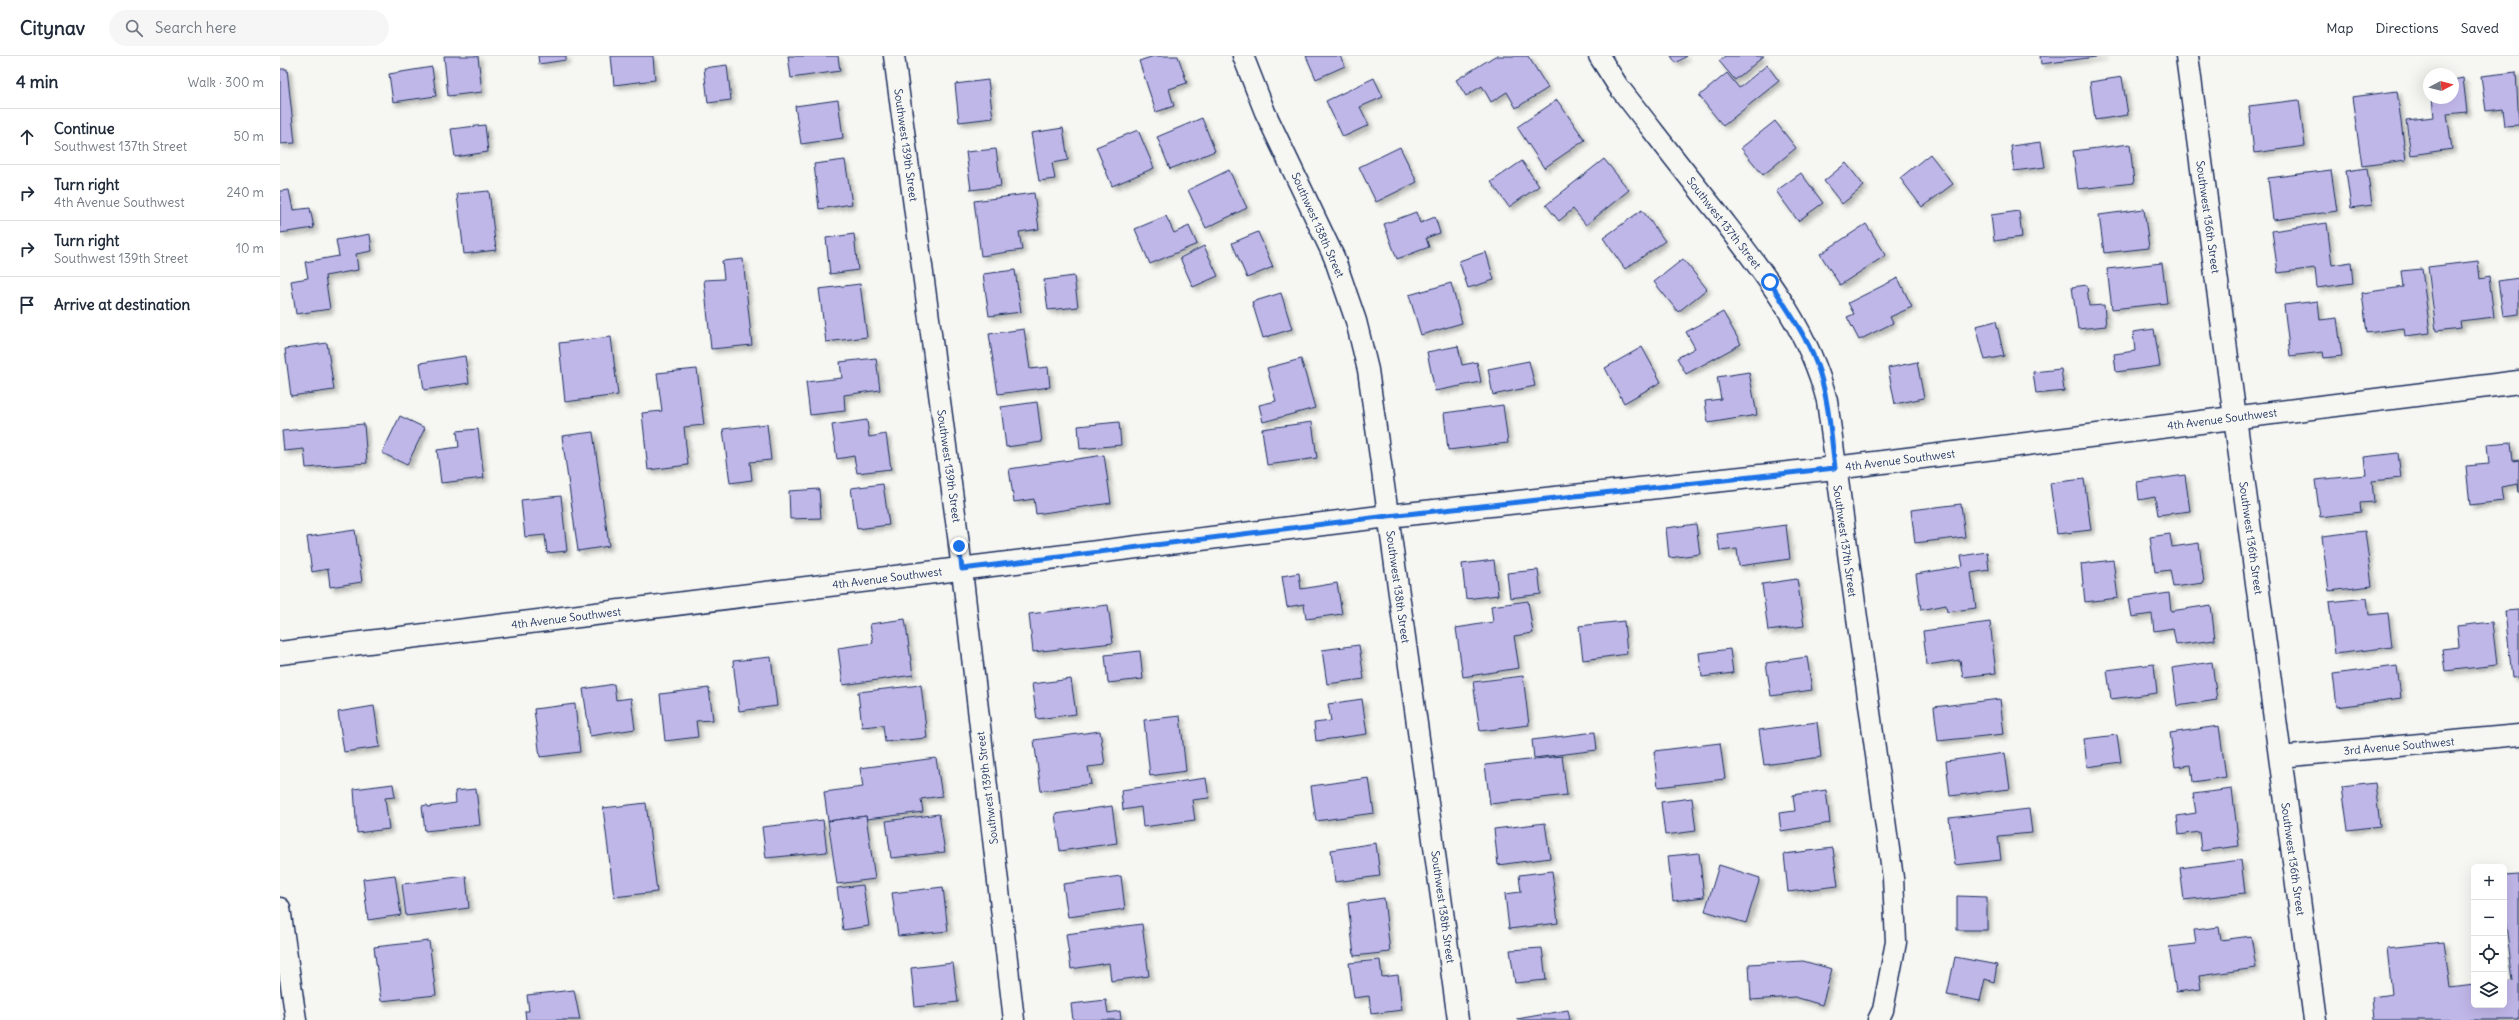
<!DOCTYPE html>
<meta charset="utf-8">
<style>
:root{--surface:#fff;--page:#f6f6f7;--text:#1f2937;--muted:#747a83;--line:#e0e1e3}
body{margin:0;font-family:Delius,sans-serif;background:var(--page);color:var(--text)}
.controls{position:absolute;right:12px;bottom:12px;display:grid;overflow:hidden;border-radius:6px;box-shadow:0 4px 16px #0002}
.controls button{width:36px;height:36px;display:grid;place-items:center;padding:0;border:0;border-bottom:1px solid var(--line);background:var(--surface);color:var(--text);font:20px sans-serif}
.compass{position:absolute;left:2143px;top:12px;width:36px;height:36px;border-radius:50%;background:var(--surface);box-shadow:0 4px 16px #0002;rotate:83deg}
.stop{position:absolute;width:12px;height:12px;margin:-9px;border:3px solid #1a73e8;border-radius:50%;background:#fff}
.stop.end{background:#1a73e8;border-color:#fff;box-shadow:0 1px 4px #0008}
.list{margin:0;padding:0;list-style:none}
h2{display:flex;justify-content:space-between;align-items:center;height:52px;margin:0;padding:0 16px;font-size:17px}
h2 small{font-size:13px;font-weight:400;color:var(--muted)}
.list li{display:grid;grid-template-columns:26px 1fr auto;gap:12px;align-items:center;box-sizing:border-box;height:56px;padding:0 16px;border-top:1px solid var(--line)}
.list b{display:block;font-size:15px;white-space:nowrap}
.list p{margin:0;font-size:13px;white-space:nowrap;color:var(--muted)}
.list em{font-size:13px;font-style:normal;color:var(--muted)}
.icon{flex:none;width:22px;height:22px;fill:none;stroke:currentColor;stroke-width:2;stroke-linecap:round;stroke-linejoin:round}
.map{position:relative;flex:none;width:2239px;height:964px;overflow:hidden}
header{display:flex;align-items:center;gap:24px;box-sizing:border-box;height:56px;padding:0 20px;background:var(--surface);border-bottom:1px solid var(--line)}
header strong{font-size:19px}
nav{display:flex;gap:22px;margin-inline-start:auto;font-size:14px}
.search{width:280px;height:36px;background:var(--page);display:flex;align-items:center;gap:10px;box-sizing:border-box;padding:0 14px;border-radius:22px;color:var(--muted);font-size:15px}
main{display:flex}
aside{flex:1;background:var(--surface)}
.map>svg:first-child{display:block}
</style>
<header>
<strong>Citynav</strong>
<div class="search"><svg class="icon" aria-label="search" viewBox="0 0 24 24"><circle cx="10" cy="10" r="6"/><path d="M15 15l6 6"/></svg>Search here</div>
<nav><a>Map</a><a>Directions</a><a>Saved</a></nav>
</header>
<main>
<aside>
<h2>4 min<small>Walk · 300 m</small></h2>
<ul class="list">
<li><svg class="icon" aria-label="ahead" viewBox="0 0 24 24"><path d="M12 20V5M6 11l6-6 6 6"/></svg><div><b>Continue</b><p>Southwest 137th Street</p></div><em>50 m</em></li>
<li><svg class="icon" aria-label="right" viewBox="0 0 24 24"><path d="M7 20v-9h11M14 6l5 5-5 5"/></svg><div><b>Turn right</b><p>4th Avenue Southwest</p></div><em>240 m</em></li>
<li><svg class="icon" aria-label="right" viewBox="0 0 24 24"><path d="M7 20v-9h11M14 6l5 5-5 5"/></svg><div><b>Turn right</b><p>Southwest 139th Street</p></div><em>10 m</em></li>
<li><svg class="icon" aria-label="arrive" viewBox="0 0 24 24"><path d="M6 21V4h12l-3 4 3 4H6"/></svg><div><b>Arrive at destination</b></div></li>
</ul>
</aside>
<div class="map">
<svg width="2239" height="964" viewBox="0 0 2239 964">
<defs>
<filter id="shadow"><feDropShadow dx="3.5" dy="3.5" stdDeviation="2" flood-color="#0004"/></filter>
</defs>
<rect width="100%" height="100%" fill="#f6f6f2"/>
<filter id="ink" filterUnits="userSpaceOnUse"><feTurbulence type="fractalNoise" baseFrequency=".025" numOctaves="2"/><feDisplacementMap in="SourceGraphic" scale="8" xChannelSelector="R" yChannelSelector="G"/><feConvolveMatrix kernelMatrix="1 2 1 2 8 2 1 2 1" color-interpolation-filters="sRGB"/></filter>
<g filter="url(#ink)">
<!-- building -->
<g fill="#c0b7e9" stroke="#1b2f5e" filter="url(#shadow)">
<path d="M164,0h34l4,36 -34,4z"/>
<path d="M258,0h28v4l-27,4z"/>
<path d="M331,0h42l2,24 -41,5z"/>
<path d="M508,0h50l2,15 -49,7z"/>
<path d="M874,0h24l9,27 -18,6 5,17 -18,6 -17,-51z"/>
<path d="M1026,0h34l5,10 -29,13z"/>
<path d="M1215,0h33l20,32 -32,20 -9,-16 -16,10 -9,-16 -16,10 -10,-16z"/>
<path d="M1391,0h16l-11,7z"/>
<path d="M1445,0h39l-29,24 -16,-19z"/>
<path d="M1760,0h64l-63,8z"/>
<path d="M447,9l4,35 -23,3 -4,-35z"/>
<path d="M1487,9l12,16 -56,45 -24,-30 28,-23 12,15z"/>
<path d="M152,11l4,29 -43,6 -4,-28z"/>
<path d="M0,13h7l8,74 -15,1z"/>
<path d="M2236,16l3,53 -14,1 -2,-17 -17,2 -5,-35z"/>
<path d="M1842,21l6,38 -33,5 -5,-38z"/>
<path d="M1094,22l9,19 -23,10 9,18 -26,12 -17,-36z"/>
<path d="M2183,22l4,34 -20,2 5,35 -41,6 -5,-35 28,-3 -2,-19h21v-18z"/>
<path d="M708,24l5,38 -34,4 -4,-38z"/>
<path d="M2117,35l9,69 -44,6 -10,-69z"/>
<path d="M558,44l5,38 -42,6 -6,-38z"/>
<path d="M1277,44l28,40 -41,28 -27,-41z"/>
<path d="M2019,44l6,46 -51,7 -5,-47z"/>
<path d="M922,62l13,33 -45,18 -13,-32z"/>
<path d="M1495,65l21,27 -33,27 -22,-27z"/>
<path d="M205,69l3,27 -33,5 -4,-28z"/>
<path d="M783,72l5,32 -16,3 3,16 -16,2 -8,-48z"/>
<path d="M858,74l16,38 -42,18 -16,-39z"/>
<path d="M1761,86l4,25 -31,4 -3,-25z"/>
<path d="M1850,88l4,39 -56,6 -5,-38z"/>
<path d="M1120,91l17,35 -41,20 -17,-35z"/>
<path d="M716,93l5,37 -30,4 -5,-38z"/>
<path d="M1650,98l23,30 -31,23 -22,-29z"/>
<path d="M1324,103l25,31 -43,35 -13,-16 -14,12 -13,-16z"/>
<path d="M565,104l7,44 -33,5 -5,-45z"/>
<path d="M1242,105l17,25 -30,21 -18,-25z"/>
<path d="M1566,107l18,23 -22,18 -18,-23z"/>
<path d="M2087,112l5,37 -21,3 -5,-37z"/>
<path d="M949,114l18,38 -41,20 -18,-38z"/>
<path d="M2051,114l6,41 -64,9 -5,-42z"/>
<path d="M1521,117l22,30 -25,18 -22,-30z"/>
<path d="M9,134l4,20 17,-2 4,20 -34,5v-42z"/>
<path d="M209,135l7,59 -32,4 -7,-60z"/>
<path d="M754,137l5,36 -20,3 3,18 -41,6 -7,-55z"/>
<path d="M1864,153l5,39 -45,5 -5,-38z"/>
<path d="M1362,154l23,31 -40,28 -22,-31z"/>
<path d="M1739,155l3,26 -28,4 -3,-26z"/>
<path d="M1136,156l4,11 15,-6 5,16 -14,5 3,9 -32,12 -13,-35z"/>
<path d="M886,160l8,17 15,-7 8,18 -47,20 -15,-35z"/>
<path d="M2047,167l5,42 19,-3 2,21 -36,5 -2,-20 -37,5 -6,-42z"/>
<path d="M1586,168l20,31 -46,30 -20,-31z"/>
<path d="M978,176l15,35 -26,11 -15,-35z"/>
<path d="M90,178l2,17 -16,3 2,16 -33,6 5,33 -34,5 -5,-33 17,-3 -3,-16 34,-6 -3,-16z"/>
<path d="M574,178l4,36 -28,4 -4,-36z"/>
<path d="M924,190l14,30 -25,11 -13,-29z"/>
<path d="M1206,196l8,28 -26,8 -9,-27z"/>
<path d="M463,203l9,86 -41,4 -7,-69 20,-1 -2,-18z"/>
<path d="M1403,203l24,30 -29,23 -24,-30z"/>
<path d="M2198,205l2,18 9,-2 5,40 -34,4 1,7 -25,3 -8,-64z"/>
<path d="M1882,207l5,40 -55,6 -5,-40z"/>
<path d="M2142,213l8,64 -25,3 -1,-8 -37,5 -5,-40 41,-6 -2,-16z"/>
<path d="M735,214l6,42 -32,4 -6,-42z"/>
<path d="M794,220l4,31 -30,3 -4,-30z"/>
<path d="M1618,222l14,29 -22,10 3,6 -34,17 -12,-23 7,-3 -6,-11z"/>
<path d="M2239,222v36l-16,2 -5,-35z"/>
<path d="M1171,227l11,40 -41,12 -12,-40z"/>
<path d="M580,228l7,53 -41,5 -7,-53z"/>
<path d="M1807,229l2,21 15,-1 2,21 -28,3 -6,-42z"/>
<path d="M1001,237l11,36 -29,9 -11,-36z"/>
<path d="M2038,245l2,19 17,-2 5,38 -18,2 -1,-6 -33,4 -6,-51z"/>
<path d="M1443,256l18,32 -55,30 -9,-16 18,-10 -9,-16z"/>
<path d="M1716,265l8,35 -19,4 -9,-34z"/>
<path d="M744,273l6,40 18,-2 2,20 -52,7 -9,-60z"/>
<path d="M1874,273l6,37 -44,6 -2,-18 21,-3 -2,-19z"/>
<path d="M331,281l7,58 -53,7 -6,-59z"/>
<path d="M47,287l7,47 -43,6 -6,-47z"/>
<path d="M1178,290l4,19 15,-3 4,20 -46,9 -8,-39z"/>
<path d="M1362,291l19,35 -37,21 -19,-35z"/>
<path d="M185,300l4,27 -45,7 -4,-27z"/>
<path d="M596,302l4,32 -36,5 1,16 -35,4 -4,-33 36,-4 -2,-16z"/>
<path d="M1021,303l14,49 -52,14 -4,-17 17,-4 -9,-33z"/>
<path d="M1249,305l6,25 -42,9 -5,-26z"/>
<path d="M1637,306l7,36 -29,6 -7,-36z"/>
<path d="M417,313l7,56 -20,2 4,38 -40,5 -6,-57 20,-2 -5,-38z"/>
<path d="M1781,313l3,22 -28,3 -3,-22z"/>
<path d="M1469,316l8,43 -49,8 -3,-22 16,-2 -4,-22z"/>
<path d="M757,346l5,40 -36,5 -5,-40z"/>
<path d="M1223,349l5,38 -60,7 -4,-37z"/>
<path d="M120,360l25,12 -18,37 -25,-12z"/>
<path d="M587,364l2,17 17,-3 5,35 -34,4 -3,-17 -17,3 -5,-34z"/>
<path d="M839,366l2,23 -41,4 -2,-23z"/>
<path d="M1032,366l5,36 -50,7 -5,-36z"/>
<path d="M84,368l3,39 -61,5 -2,-19 -20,2 -2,-20z"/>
<path d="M487,368l4,36 -21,2 2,18 -22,3 -7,-54z"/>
<path d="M198,373l6,49 -43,5 -4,-33 22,-3 -2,-16z"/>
<path d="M313,376l16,114 -31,5 -16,-115z"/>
<path d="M2231,386l2,19 6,-1v33l-1,-9 -17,3 2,14 -33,4 -4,-39 23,-2 -2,-20z"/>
<path d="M2118,397l3,25 -29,3 2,21 -14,1 1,9 -41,5 -5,-37 51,-5 -2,-18z"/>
<path d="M824,399l7,48 -75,11 -2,-15 -20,3 -5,-33z"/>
<path d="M1905,419l5,36 -32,4 -3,-18 -16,3 -2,-18z"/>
<path d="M1804,423l7,51 -34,4 -7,-51z"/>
<path d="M603,428l6,41 -32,4 -6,-41z"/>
<path d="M539,433l2,29 -31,1 -1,-28z"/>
<path d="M281,440l6,55 -20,2 -2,-18 -20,2 -4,-37z"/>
<path d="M1681,448l4,33 -50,6 -4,-33z"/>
<path d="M1416,468l4,30 -31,4 -3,-30z"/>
<path d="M1506,469l4,34 -51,7 -2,-17 -17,2 -3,-17z"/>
<path d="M75,474l7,52 -32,5 -2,-18 -16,3 -5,-35z"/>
<path d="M2085,475l7,55 -43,5 -7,-55z"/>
<path d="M1890,478l2,13 27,-4 5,40 -31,4 -3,-17 -15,2 -5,-35z"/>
<path d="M1707,496l2,18 -18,3 5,35 -29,4 -1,-7 -25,5 -5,-36 47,-8 -2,-10z"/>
<path d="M1214,504l4,35 -32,4 -4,-35z"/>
<path d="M1833,504l5,38 -33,4 -4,-38z"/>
<path d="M1258,514l3,24 -31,4 -3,-25z"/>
<path d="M1019,517l2,16 36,-6 5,31 -36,5 -2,-15 -17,3 -5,-31z"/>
<path d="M1517,523l7,47 -36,5 -6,-47z"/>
<path d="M1889,537l2,18 40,-6 4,35 -39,5 -3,-17 -19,3 -2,-17 -20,3 -3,-18z"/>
<path d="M2087,542l2,17 19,-2 4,34 -57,7 -6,-52z"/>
<path d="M1248,545l5,32 -19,3 5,32 -56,9 -7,-49 37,-6 -2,-16z"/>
<path d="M828,549l5,38 -80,9 -4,-38z"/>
<path d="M2239,554v67l-7,1 -7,-67z"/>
<path d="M625,563l8,56 -70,10 -5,-37 35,-5 -3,-19z"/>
<path d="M1344,565l3,33 -44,6 -4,-34z"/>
<path d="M1710,566l6,51 -33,4 -3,-17 -33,5 -4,-34z"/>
<path d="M2212,566l5,43 -52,6 -3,-22 17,-2 -2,-21z"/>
<path d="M1079,589l5,34 -37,5 -5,-34z"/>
<path d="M1450,593l3,24 -31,4 -3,-24z"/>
<path d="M860,595l3,28 -35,4 -3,-28z"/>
<path d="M491,601l6,49 -38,5 -6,-50z"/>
<path d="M1527,601l5,33 -41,6 -5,-33z"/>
<path d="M1932,606l5,38 -40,6 -5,-38z"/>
<path d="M1874,608l3,29 -46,6 -4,-29z"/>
<path d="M2117,610l4,32 -64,9 -4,-33z"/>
<path d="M1243,620l6,49 -49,6 -7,-49z"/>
<path d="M791,623l5,35 -39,5 -5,-35z"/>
<path d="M334,628l2,16 15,-2 4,31 -45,7 -7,-47z"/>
<path d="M641,629l6,53 -42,4 -2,-17 -21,2 -4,-35z"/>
<path d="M429,632l4,32 -17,1 2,16 -33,4 -5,-47z"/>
<path d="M1082,643l5,35 -51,7 -2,-18 17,-2 -3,-17z"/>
<path d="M1720,643l4,35 -66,7 -4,-34z"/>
<path d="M295,648l5,48 -40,5 -6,-48z"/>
<path d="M94,650l6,41 -36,5 -6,-40z"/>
<path d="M900,660l6,55 -36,5 -6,-56z"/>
<path d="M1537,666l4,35 -57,8 -5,-35z"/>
<path d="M1939,670l7,51 -33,5 -2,-17 -16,2 -5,-34z"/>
<path d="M820,675l5,34 -17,2 3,17 -50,7 -7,-51z"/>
<path d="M1315,676l2,18 -63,8 -2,-18z"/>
<path d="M1837,679l4,27 -34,5 -3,-28z"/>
<path d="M1440,687l5,36 -67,8 -4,-36z"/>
<path d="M1725,697l5,36 -60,7 -4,-35z"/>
<path d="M1282,700l5,39 -77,9 -5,-39z"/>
<path d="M656,702l6,38 -21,3 2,13 -56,7 -1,-3 -38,5 -4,-29 39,-5 -3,-19z"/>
<path d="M926,722l3,20 -17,2 3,20 -52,7 -2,-20 -18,3 -2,-20z"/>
<path d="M1089,722l5,35 -58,8 -5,-35z"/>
<path d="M2095,727l5,43 -32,4 -6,-43z"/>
<path d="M113,728l2,13 -10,1 4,31 -32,4 -3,-44z"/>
<path d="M196,733l4,36 -55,6 -3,-25 5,-1 1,2 28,-4 -1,-12z"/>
<path d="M1952,733l7,57 -38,5 -2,-19 -20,3 -2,-19 19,-3 -3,-19z"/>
<path d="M1546,734l4,33 -49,8 -2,-18 16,-2 -2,-16z"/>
<path d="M1412,742l4,33 -31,4 -4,-33z"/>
<path d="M366,747l11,89 -43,5 -11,-89z"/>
<path d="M832,750l5,37 -57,8 -5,-37z"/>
<path d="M1749,753l3,24 -34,3 3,24 -46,5 -6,-47z"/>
<path d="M659,758l6,38 -54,6 -5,-37z"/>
<path d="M586,760l9,63 -38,5 -9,-63z"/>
<path d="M543,764l4,32 -61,6 -4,-31z"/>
<path d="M1265,767l5,35 -52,7 -4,-36z"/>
<path d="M1096,787l4,33 -45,6 -4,-32z"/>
<path d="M1553,792l5,38 -50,6 -4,-38z"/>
<path d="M1419,797l5,44 -31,4 -5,-45z"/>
<path d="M1961,804l4,33 -61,7 -4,-32z"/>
<path d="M1439,809l41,13 -14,45 -41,-12z"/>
<path d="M1272,815l6,52 -49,6 -4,-35 16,-2 -2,-17z"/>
<path d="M115,819l6,40 -33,5 -5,-41z"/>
<path d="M2239,819v145h-145l-2,-23 20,-3 -5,-46 57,-6 6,46 24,-3v20h30v-23l9,-1 -9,-72v-33z"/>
<path d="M186,820l3,32 -63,8 -4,-32z"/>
<path d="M841,820l4,33 -57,8 -5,-33z"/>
<path d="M583,829l6,41 -26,4 -6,-42z"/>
<path d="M663,831l5,44 -50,5 -6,-43z"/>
<path d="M1677,840l30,1v33h-30z"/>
<path d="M1104,842l6,54 -36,4 -6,-53z"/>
<path d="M862,868l7,52 -38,5 -2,-18 -38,6 -5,-35z"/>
<path d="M1939,871l2,13 30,-4 5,32 -57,8 2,13 -25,3 -7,-45 27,-3 -2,-14z"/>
<path d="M149,885l7,54 -55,6 -7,-54z"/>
<path d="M1262,892l4,32 -31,3 -5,-33z"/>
<path d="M1675,901l42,8 -3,17 -9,-3 -5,22 -33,-6z"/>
<path d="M1100,904l2,17 16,-2 4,35 -31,4 -2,-18 -15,2 -5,-35z"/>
<path d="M1523,905l29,8 -10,36 -27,-8 -44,3 -2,-36z"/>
<path d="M673,907l5,39 -43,5 -4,-39z"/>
<path d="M294,934l6,30h-54l-1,-9h4l-2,-16z"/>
<path d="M826,944l2,13 12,-2 1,9h-48l-2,-16z"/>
<path d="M1288,954l2,10h-53v-1z"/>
</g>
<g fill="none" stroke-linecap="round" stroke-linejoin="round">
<defs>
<g id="street">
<path d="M614,0l64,480 56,484"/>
<path d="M963,0l22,56 69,145 22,64 12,49 90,650"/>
<path d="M1319,0l19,30c33,42 65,84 98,125 46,60 92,115 111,190l66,477 3,64 -13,68 -5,10"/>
<path d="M2000,701l239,-22"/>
<path d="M0,852l16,112"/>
</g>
<g id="secondary">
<path d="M1907,0l128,964"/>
<path d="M0,597l1108,-137 447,-48 684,-86"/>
</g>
</defs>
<!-- street casing -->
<use href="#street" stroke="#1b2f5e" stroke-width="23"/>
<!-- secondary casing -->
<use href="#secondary" stroke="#1b2f5e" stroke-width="25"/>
<!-- street -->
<use href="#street" stroke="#f6f6f2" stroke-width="20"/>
<!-- secondary -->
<use href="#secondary" stroke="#f6f6f2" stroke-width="22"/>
</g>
</g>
<g fill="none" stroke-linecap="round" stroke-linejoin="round" filter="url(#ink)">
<!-- route -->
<path stroke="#1a73e8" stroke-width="5" d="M679,490l3,23 426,-53 447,-48c-4,-32 -6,-66 -16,-97 -10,-32 -31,-60 -49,-89"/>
</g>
<g text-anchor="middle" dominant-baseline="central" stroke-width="4" stroke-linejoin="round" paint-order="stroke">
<!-- street labels -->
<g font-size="11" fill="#1b2f5e" stroke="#f6f6f2">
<text transform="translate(626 89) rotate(82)">Southwest 139th Street</text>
<text transform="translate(1928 161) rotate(82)">Southwest 136th Street</text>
<text transform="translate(1444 167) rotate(52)">Southwest 137th Street</text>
<text transform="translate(1038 169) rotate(66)">Southwest 138th Street</text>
<text transform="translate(1942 363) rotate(-7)">4th Avenue Southwest</text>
<text transform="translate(1620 404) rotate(-7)">4th Avenue Southwest</text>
<text transform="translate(669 410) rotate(82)">Southwest 139th Street</text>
<text transform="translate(1971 482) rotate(82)">Southwest 136th Street</text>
<text transform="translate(1565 485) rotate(82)">Southwest 137th Street</text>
<text transform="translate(607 522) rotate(-7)">4th Avenue Southwest</text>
<text transform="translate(1118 531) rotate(82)">Southwest 138th Street</text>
<text transform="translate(286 562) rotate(-7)">4th Avenue Southwest</text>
<text transform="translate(2119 690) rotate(-5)">3rd Avenue Southwest</text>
<text transform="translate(707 732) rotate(-97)">Southwest 139th Street</text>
<text transform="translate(2013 803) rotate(82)">Southwest 136th Street</text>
<text transform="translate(1163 851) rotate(82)">Southwest 138th Street</text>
</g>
</g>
</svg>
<div class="controls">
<button>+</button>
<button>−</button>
<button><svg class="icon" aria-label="locate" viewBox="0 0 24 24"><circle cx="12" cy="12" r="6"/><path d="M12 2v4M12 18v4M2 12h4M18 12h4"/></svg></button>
<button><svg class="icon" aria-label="layers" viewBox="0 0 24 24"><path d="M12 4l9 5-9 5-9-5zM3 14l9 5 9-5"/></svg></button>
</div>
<svg class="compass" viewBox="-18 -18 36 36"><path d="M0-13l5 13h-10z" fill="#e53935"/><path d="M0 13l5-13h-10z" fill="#747a83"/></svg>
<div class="stop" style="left:1490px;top:226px"></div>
<div class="stop end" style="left:679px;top:490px"></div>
</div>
</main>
